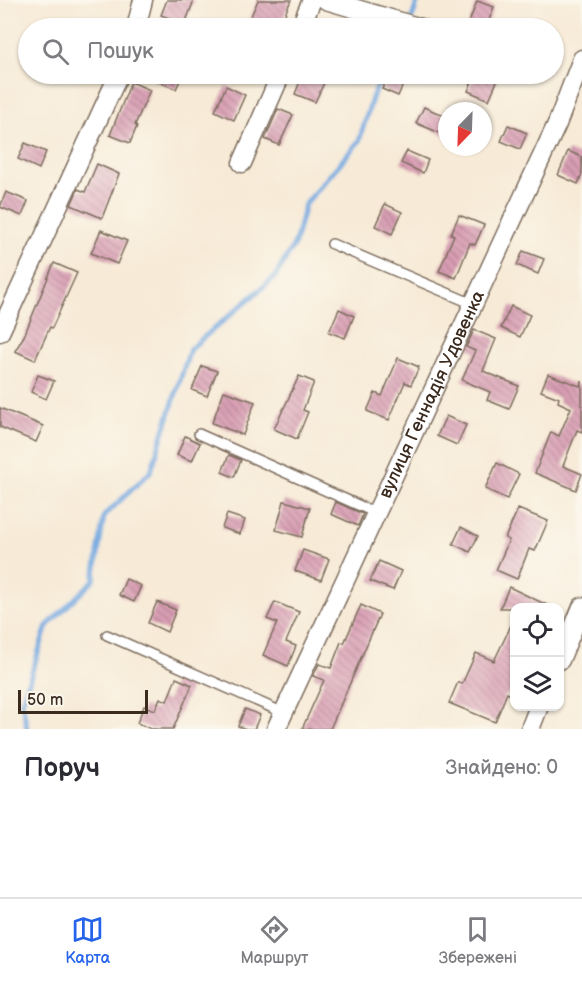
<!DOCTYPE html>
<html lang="uk">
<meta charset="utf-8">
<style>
:root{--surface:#fff;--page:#f7f7f7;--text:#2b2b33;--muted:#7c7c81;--line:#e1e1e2;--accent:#2563eb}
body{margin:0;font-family:"Balsamiq Sans",sans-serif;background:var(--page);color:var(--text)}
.controls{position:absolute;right:18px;bottom:18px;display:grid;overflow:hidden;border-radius:12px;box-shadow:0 2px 4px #0004}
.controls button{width:54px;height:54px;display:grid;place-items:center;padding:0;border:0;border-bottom:2px solid var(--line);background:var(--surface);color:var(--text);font:30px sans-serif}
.compass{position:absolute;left:438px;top:102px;width:54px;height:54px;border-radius:50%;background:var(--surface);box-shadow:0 2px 4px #0004;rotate:203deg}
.scale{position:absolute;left:18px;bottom:15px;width:130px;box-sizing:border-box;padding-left:6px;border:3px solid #3b2a1e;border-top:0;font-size:16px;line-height:21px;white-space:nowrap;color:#3b2a1e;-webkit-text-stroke:4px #fbf7ec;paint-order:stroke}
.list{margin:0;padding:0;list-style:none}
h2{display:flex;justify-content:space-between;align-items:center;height:78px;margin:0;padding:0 24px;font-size:26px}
h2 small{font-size:20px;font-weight:400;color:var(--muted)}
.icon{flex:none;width:33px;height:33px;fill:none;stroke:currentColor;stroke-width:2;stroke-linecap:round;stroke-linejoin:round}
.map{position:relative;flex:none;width:582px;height:729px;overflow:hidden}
.search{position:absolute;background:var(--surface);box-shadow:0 2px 4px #0004;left:18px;right:18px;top:18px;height:66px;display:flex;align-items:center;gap:15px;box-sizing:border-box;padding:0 21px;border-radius:33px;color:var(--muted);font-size:22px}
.sheet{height:168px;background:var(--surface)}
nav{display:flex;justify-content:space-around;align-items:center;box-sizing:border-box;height:84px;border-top:2px solid var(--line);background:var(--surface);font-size:16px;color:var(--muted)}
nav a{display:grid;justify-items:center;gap:3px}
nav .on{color:var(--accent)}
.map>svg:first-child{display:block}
</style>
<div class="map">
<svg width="582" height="729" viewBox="0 0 582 729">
<defs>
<pattern id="building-back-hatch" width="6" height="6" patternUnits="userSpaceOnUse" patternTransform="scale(1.5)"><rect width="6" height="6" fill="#d99eb4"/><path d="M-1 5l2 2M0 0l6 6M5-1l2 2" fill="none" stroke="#b18192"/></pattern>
</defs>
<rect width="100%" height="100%" fill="#fbf7ec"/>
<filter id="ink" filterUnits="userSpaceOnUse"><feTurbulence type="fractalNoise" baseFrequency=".0167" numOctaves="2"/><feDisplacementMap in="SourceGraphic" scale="12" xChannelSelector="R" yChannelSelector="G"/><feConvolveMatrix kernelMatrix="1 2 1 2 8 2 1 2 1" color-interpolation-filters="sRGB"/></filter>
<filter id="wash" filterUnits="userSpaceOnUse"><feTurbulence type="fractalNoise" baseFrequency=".008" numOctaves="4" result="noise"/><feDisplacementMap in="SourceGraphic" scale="24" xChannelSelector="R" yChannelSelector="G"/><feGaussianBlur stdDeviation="1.35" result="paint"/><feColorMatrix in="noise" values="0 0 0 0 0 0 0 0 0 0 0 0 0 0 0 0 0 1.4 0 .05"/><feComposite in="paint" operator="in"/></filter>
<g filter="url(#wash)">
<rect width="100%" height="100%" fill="#f7ead6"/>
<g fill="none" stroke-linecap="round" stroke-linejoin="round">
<!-- stream -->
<g stroke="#73a8e0" stroke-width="5">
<path d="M412,18l6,-18"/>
<path d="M27,729l-5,-27 25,-76 47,-46 10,-64 47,-45 39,-122 85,-72 20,-34 10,-39 54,-63 14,-46 12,-21"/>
</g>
</g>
<g id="blocks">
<!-- building -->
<g fill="url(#building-back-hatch)">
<path d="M167,0h27l-9,24 -24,-9z"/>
<path d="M258,0h33l-12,28h-23l-9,-3z"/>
<path d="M477,1l17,6 -8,21 -18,-3z"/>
<path d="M140,74h43l-7,15z"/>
<path d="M303,74l21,9 -9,19 -20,-8z"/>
<path d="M389,74h19l-10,22 -16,-7z"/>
<path d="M475,74h25l-11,26 -21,-9z"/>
<path d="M131,82l19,8 -15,35 2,1 -7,17 -20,-8z"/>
<path d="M226,86l19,9 -11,25 -19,-9z"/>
<path d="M424,107l23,10v19l-31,-13z"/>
<path d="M278,109l15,6 -14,30 -14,-6z"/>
<path d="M508,125l19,8 -7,16 -19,-8z"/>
<path d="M25,143l21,9 -7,17 -21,-10z"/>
<path d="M407,151l21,9 -5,13 -22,-10z"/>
<path d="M568,151l14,6v17l-4,10 -20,-9z"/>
<path d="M97,164l22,10 -17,44 -31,-13 7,-16 7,3z"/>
<path d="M6,192l22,9 -6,15 -22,-9z"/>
<path d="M385,204l17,8 -10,22 -17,-8z"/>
<path d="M459,215l25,10 -9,20 -5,-2 -14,35 -17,-7 15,-36 -3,-1z"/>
<path d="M101,230l26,11 -10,23 -26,-11z"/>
<path d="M523,251l21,8 -6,15 -21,-9z"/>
<path d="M54,263l23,10 -25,55 -2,-1 -15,33 -20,-9 9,-15z"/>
<path d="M511,306l19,9 -10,22 -19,-9z"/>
<path d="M339,309l15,7 -9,22 -16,-6z"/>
<path d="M474,330l22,9 -13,32 36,15 -10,23 -22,-9 3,-8 -28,-12 13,-29 -9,-4z"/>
<path d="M398,358l21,9 -8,18 -6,-3 -16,38 -22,-9 8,-18 7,3z"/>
<path d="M202,366l15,5 -10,25 -15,-6z"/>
<path d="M548,374l32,12 2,-5v51l-5,-2 -14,36 19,8 -6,16 -41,-17 16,-41 8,4 12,-28 -13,-6 1,-4 -18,-7z"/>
<path d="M38,375l16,6 -8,18 -15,-7z"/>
<path d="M299,376l15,6 -11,28 5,2 -11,27 -23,-10z"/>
<path d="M224,391l31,11 -12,33 -31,-12z"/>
<path d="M0,408l43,18 -7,16 -36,-15z"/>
<path d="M446,416l20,9 -9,20 -20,-9z"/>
<path d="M185,436l15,7 -8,18 -15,-6z"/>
<path d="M229,455l12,5 -7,17 -12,-5z"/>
<path d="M497,463l22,11 -12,25 -22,-10z"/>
<path d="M284,501l26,7 -8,29 -26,-7z"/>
<path d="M336,502l27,12 -5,12 -27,-12z"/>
<path d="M518,509l30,12 -13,30 -6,-2 -12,30 -21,-9 13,-30 -4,-2z"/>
<path d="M227,514l18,6 -5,14 -18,-6z"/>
<path d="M461,527l17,9 -8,16 -17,-8z"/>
<path d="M303,550l26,9 -8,21 -26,-9z"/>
<path d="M379,561l22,10 -8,19 -23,-9z"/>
<path d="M126,579l15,7 -7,16 -15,-7z"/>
<path d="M509,587l44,21h-53z"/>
<path d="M157,602l19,8 -9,22 -19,-9z"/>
<path d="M275,602l24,10 -13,30 10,4 -8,20 -25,-11 14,-32 -10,-4z"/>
<path d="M361,605l19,9 -50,115h-28l22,-49 -11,-4 6,-12 12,4 10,-26 3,1z"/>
<path d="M514,619v78l-7,-4 -12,29 -46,-19 9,-21 4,2 14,-31 18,8z"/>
<path d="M176,678l16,7 -19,44h-22l-14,-6 7,-17 11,4 5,-12 7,3z"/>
<path d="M245,709l15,6 -6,14h-8l-8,-3z"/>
</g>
</g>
</g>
<g filter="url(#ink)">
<use href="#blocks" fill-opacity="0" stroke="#7d6d5e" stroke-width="1.5"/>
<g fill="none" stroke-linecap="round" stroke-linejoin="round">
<defs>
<g id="service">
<path d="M332,244l141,60"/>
<path d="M199,434l177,79"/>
<path d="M107,635l177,78"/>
</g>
<g id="minor">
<path d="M326,0l95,28"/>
<path d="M136,28l7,-28"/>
<path d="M300,28l12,-28"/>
<path d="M242,163l39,-89"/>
<path d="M0,332l119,-258"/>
<path d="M560,660l22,-53"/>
<path id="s1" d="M276,729l281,-605 25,-65"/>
<path d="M530,729l9,-23"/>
</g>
</defs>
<!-- service casing -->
<use href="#service" stroke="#7d6d5e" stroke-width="12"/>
<!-- minor casing -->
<use href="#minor" stroke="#7d6d5e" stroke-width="21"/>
<!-- service -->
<use href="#service" stroke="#fff" stroke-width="9"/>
<!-- minor -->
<use href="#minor" stroke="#fff" stroke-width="18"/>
</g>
</g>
<g text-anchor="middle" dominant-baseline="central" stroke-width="6" stroke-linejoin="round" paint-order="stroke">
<!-- street labels -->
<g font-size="18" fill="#3b2a1e" stroke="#fbf7ec">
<text stroke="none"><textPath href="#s1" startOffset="369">вулиця Геннадія Удовенка</textPath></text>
</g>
</g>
</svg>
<div class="controls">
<button><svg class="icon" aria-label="locate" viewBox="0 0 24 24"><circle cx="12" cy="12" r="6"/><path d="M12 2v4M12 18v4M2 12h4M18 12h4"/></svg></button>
<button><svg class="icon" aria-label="layers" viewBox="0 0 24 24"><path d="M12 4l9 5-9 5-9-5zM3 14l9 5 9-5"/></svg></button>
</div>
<svg class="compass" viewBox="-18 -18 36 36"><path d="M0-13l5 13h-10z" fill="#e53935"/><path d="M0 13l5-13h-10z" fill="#7c7c81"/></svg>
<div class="scale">50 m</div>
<div class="search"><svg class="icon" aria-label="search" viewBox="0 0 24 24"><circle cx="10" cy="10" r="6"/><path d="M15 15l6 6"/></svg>Пошук</div>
</div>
<section class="sheet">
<h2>Поруч<small>Знайдено: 0</small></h2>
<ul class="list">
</ul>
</section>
<nav>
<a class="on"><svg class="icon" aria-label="map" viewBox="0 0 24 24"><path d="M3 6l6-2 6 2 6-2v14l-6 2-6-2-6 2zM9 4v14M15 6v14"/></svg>Карта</a>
<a><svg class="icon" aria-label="directions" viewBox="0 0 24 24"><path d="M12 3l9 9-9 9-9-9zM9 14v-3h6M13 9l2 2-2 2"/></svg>Маршрут</a>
<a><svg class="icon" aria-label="saved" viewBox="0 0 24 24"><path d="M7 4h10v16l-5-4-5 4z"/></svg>Збережені</a>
</nav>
